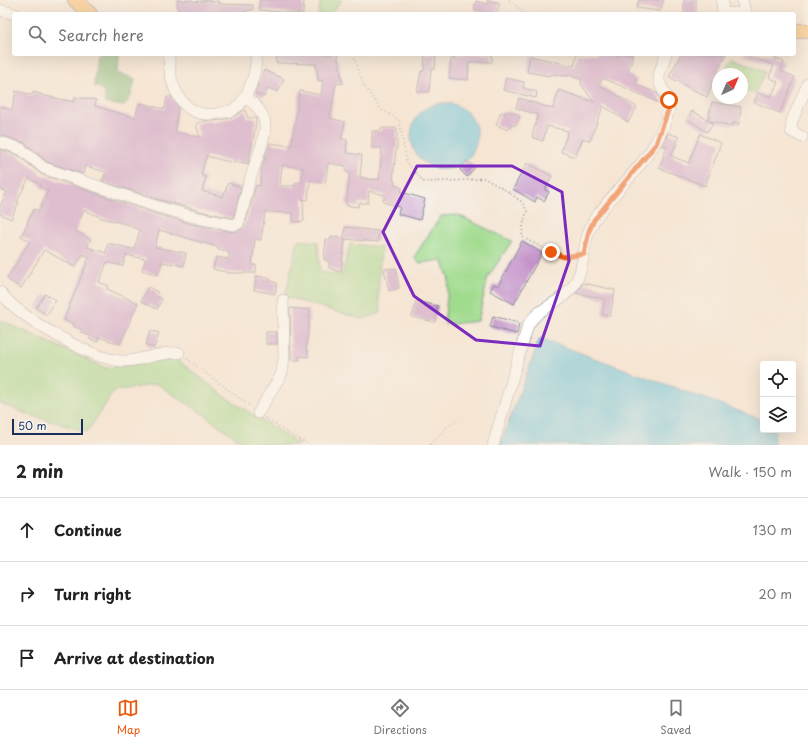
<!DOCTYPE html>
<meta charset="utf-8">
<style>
:root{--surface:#fff;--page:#f2f2f2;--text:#222;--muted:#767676;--line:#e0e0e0;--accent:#ea580c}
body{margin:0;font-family:"Playpen Sans",sans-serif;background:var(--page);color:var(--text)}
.controls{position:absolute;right:12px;bottom:12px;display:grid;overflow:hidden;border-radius:4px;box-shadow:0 4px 16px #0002}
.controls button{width:36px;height:36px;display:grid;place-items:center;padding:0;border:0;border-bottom:1px solid var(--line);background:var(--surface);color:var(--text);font:20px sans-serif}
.compass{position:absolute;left:712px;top:68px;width:36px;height:36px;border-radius:50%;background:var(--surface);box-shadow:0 4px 16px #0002;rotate:44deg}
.scale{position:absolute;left:12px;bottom:10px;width:71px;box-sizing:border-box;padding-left:4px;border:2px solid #1b2f5e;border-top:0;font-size:11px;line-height:14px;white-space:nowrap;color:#1b2f5e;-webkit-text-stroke:3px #f6f6f2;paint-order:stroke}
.stop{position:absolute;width:12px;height:12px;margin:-9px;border:3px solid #ea580c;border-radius:50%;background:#fff}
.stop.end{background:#ea580c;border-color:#fff;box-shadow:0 1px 4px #0008}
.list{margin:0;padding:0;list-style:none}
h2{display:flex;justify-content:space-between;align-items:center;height:52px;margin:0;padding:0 16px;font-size:17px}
h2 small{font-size:13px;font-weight:400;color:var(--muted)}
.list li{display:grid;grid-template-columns:26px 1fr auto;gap:12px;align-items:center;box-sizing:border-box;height:64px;padding:0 16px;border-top:1px solid var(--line)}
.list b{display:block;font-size:15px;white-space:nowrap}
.list em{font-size:13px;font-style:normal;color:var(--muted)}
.icon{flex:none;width:22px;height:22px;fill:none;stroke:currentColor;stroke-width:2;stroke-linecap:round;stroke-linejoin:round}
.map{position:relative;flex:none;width:808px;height:445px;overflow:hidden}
.search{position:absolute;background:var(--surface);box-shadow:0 4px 16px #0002;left:12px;right:12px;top:12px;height:44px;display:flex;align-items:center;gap:10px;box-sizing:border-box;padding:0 14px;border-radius:4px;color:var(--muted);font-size:15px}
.sheet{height:244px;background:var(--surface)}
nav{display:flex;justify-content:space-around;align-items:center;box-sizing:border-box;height:56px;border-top:1px solid var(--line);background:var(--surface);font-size:11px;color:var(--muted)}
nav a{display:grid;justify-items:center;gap:2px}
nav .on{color:var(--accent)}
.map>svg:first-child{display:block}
</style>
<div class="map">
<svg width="808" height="445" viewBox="0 0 808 445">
<rect width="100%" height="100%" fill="#f6f6f2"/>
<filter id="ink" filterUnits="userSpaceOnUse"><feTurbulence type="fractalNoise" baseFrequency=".025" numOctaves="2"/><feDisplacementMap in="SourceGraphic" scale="8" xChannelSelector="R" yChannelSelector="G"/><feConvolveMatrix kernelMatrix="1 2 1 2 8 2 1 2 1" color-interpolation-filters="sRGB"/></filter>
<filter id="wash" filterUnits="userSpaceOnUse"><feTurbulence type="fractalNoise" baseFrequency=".012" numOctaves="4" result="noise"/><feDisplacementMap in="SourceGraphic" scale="16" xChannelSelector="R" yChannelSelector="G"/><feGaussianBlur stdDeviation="0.9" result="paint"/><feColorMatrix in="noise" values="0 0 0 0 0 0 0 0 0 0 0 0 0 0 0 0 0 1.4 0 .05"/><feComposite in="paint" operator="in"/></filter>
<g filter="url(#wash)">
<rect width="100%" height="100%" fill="#f5e5d3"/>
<!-- green -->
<g fill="#a1db8e" stroke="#5e8576">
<path d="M321,0h21l-12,14h-12z"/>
<path d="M732,58l33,13 -10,23 -13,-6v-14h-19z"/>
<path d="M458,215l54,26 -24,36 -10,44 -34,4 5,-46 -7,-19 -23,3 -5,-6 27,-41z"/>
<path d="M298,240l20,2 2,30 22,3 8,-31 31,3 -3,45 3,21 -19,6 -77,-22z"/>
<path d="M0,320l106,48 70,-9 51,39 73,47h-54l-47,-34 -42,-27 -43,7 -27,41 -60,-18 -27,-11z"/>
</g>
<!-- forest -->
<path fill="#80bb79" stroke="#4e756c" d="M97,54h22l-1,19 17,6 -4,17 -7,10 -19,-3c0,-10 -1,-14 -11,-17z"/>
<!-- water -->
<g fill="#62c5e0" stroke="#3e7a9f">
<circle cx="444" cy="136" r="33"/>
<path d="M540,338l223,82v10h12l-2,15h-273z"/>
</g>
<g id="blocks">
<!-- building -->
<g fill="#c390c9" fill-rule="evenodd">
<path d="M177,0h16v2l17,-2v2l9,-1 1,3 33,1v5l-9,1v3h-12v-2l-26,2h-28z"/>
<path d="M260,0h44l-1,14 -44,-4z"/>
<path d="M488,0l12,3 -4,11h-9l-13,-5 2,-8 11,3z"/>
<path d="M639,0h25l-4,11 -24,-3z"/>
<rect x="684" y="0" width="12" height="14"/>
<path d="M277,54h60l6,30 -7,-1 -6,35 15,4 -4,17 6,1 -1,11h1v2l15,2 -2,21 1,2 18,2 3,-32h-10v-17h9v-3h16v20h-1l-3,32 2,1 -1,4 8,3 -1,4 24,7 -5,21 -22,-6 2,-7 -17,-5 2,-7 -16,-4 -1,12h-9l-1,4 -12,-2 4,-32 -4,-1v-6l-18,-3 -3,20 -15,-3 -2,20 -5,-1 1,22 -11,1v-9l-28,-1 -4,28 -6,-1 -3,26h4v8h-26l-17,-4 3,-12 12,2 2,-6 -12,-4v-2l-59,-17 -4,17 31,6 -2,13 -22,-4 -4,13 -16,-5 4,-11 -20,-4 -3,11 -16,-4 -8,20 10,4 -2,3 31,14 -18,41 -21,-7 -2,5 -8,-3 1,-3 -9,-4 1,-2 -9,-4 1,-2 -10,-4 25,-63 -6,-3 -8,13 -31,-17 -23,38 -14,-9 23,-38 -9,-5 7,-13h-1l7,-14 5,2 9,-20 -8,-4 1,-2 -12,-7 -12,23 2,1 -8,17 -11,-5v-8l7,-14 -7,-3v-40l18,6 24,20 114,39 40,11 37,7 9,-3 6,-13 8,-31 4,1 2,-19 8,-24 21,3 9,-55 21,4 2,-14 -5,-1 -2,-16 -40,-1zM282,165l21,3 -1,14h-6l-1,4h-15zM84,210l18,8 28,7 -1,1 11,4 -6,19h-2l-24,-6 -2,10 -19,-6 4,-8 -16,-8z"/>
<path d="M425,54h11l-1,15h-4l-2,23h-12l4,-21h3z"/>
<path d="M455,54h37v8h-23l-1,18 -19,-2 2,-19h3z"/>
<path d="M577,54h33l9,2v-2h13v7l-5,12 10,7 -2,4 22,9 5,11 -59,-26 -4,7 38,22 -9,15 -25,-16 -13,35 -7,-3 -8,19 -14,-5 7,-21 -21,-5 -4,15 -11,-4 6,-22 -22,-7 3,-10 34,11 6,-19 35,12 -13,-18 1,-4 -12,-5 -4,1 -15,-2 -1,2 -23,-4 3,-16 44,10z"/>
<path d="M681,54h45l-13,27 -6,16 -38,-20z"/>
<path d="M744,54h32l-2,4 10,4 -3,9 14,6 -15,36 -26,-11 4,-9 13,4 7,-15 -9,-5 5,-12 -30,-10z"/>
<path d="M264,70l20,9 -6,13 -10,-4 -4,9 -9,-4z"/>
<path d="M506,78l18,4 -1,6 14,4 -1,6 -33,-8z"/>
<path d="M16,91l16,4 1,-3 8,2v1l33,7 1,-5 21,3 -1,6 40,12 4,-15 26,6 2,-12h5l6,9 -3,26 25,5 -4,-13 8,-3h11l16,-3 14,-8 3,8h8v1l-1,11 -7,34 -14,-3v2l-28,-7 -5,19 5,2 -4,14 21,6 5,-14 13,4 -8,31 -33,-7 -40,-11 -58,-19 4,-9 -21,-6 -2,8 -36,-12 -22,-19 -25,-8v-29l12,4z"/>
<path d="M712,102l29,5 -2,17 -6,-1v3l-24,-5 4,2 -6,9 -20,-13 5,-8 16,9z"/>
<path d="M507,111l13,4 -5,11 -4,-2 -3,6 -12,-5 5,-13 5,2z"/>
<path d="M668,133l11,4 -8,19 18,7 11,-29 21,9 -16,43 -46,-18 8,-21 -5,-2z"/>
<path d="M467,161l8,6 -8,10 -7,-7z"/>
<path d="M527,163l25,13 -7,14 4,2 -5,9 -7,-4 -2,5 -22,-13z"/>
<path d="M345,227l34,4 -1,11 -33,-3 -4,33 -12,-4v-6l-5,-3 2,-20 5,1v-3l13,1z"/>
<path d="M522,241l20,12 -28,51 -24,-13 4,-7 4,2z"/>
<path d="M396,268l3,20 -10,3 -5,-22z"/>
<path d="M257,276l13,2v3l7,2 -2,11 -21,-4z"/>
<path d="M583,283l32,7 -5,26 -8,-1 3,-16 -29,-6z"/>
<path d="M148,287l10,5 -2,4 6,3 -5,10 -16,-8z"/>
<path d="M45,294l11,6 -9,15 -11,-7z"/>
<path d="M416,301l22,5 -3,16 -23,-5z"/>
<path d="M290,308l20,2 -4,40h2v7l-9,-1v4h-8z"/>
<path d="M493,316l26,7 -2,11 -27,-7z"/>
<path d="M150,331l9,2 -5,15 -8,-3z"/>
<rect x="266" y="332" width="11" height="12"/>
</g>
</g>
</g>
<g filter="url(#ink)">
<use href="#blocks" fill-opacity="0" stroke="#888a98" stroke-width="1"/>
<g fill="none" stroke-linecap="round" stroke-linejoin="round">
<defs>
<g id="minor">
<path d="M722,0l1,14"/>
<path d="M742,0l4,14"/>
<path d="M0,10l15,4"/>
<path d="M723,14l13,-1 9,1"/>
<path d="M169,54c-1,30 13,68 50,59 5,-1 11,-1 15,-4 15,-9 23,-39 22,-55"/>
<path d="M802,137l-11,-6 1,-10 16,-38"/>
<path d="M0,142l21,7 23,19 114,39 40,11 36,7 4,-1c5,-13 7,-27 11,-41 4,-15 15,-39 16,-54 1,-14 -9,-25 -20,-32"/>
<path d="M0,292c19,25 89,66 121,69 20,1 38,-10 58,-8"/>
<path d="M258,413l24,-40 2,-15 -1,-58"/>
<path d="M493,445l35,-120c12,-19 29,-20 42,-35 15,-16 12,-40 19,-59 2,-4 4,-8 5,-11 27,-38 65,-65 75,-111 2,-12 -8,-18 -10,-29 -1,-8 5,-18 7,-26"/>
</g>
<g id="major">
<path d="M75,0l15,14"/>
<path d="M794,31h14"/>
</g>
</defs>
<!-- minor casing -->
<use href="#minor" stroke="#888a98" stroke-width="12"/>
<!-- major casing -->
<use href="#major" stroke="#888a98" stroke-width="16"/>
<!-- path -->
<g stroke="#888a98" stroke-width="1.5" stroke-dasharray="1 3" stroke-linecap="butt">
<path d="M509,0l16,14"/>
<path d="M353,54l11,32 18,24 17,10 8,43 17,19 44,-2 16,-2 23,13 15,11 5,9 -4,14 -1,12 29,15 13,5 9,-1"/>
<path d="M187,359l63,47"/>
<path d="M265,418l29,19 16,8"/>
<path d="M430,445l18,-19 9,-5"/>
</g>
<!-- minor -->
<use href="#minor" stroke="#fff" stroke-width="11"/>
<!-- major -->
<use href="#major" stroke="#fabe6d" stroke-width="14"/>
</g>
</g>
<g fill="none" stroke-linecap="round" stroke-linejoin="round" filter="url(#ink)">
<!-- route -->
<path stroke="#ea580c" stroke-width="5" d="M551,252l13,5 20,-3 5,-23 5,-11 62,-76 13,-36v-8"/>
</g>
<!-- marked area -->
<path d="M0 0H808V445H0ZM417,166h95l50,26 7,69 -29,85 -64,-6 -62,-44 -31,-64z" fill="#f5e5d3" fill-opacity=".55" fill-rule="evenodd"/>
<path fill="none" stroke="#7b2cbf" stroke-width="3" stroke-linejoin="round" d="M417,166h95l50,26 7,69 -29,85 -64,-6 -62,-44 -31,-64z"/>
</svg>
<div class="controls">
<button><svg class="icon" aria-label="locate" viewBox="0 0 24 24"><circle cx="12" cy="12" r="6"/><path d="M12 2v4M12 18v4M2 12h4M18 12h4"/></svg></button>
<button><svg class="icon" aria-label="layers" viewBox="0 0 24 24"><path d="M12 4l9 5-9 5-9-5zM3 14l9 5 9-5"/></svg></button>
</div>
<svg class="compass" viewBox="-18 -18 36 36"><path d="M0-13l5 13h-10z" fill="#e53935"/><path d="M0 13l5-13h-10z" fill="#767676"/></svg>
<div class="scale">50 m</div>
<div class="stop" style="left:669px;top:100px"></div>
<div class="stop end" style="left:551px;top:252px"></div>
<div class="search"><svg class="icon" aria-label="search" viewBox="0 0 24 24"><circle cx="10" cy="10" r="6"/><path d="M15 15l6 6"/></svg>Search here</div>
</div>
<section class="sheet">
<h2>2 min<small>Walk · 150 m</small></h2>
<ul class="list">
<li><svg class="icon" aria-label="ahead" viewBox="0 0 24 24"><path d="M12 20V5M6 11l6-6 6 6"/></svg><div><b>Continue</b></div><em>130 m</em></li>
<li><svg class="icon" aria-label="right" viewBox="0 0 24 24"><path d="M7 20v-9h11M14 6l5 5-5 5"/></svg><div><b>Turn right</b></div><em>20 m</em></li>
<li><svg class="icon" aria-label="arrive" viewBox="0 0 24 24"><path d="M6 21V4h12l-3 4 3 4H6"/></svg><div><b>Arrive at destination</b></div></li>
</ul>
</section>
<nav>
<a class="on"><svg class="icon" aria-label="map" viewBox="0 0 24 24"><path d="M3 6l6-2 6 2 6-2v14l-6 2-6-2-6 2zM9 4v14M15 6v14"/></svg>Map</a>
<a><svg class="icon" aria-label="directions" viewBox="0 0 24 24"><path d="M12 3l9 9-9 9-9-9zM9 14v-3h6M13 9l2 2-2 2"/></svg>Directions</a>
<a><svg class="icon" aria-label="saved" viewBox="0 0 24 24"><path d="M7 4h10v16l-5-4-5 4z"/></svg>Saved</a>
</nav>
